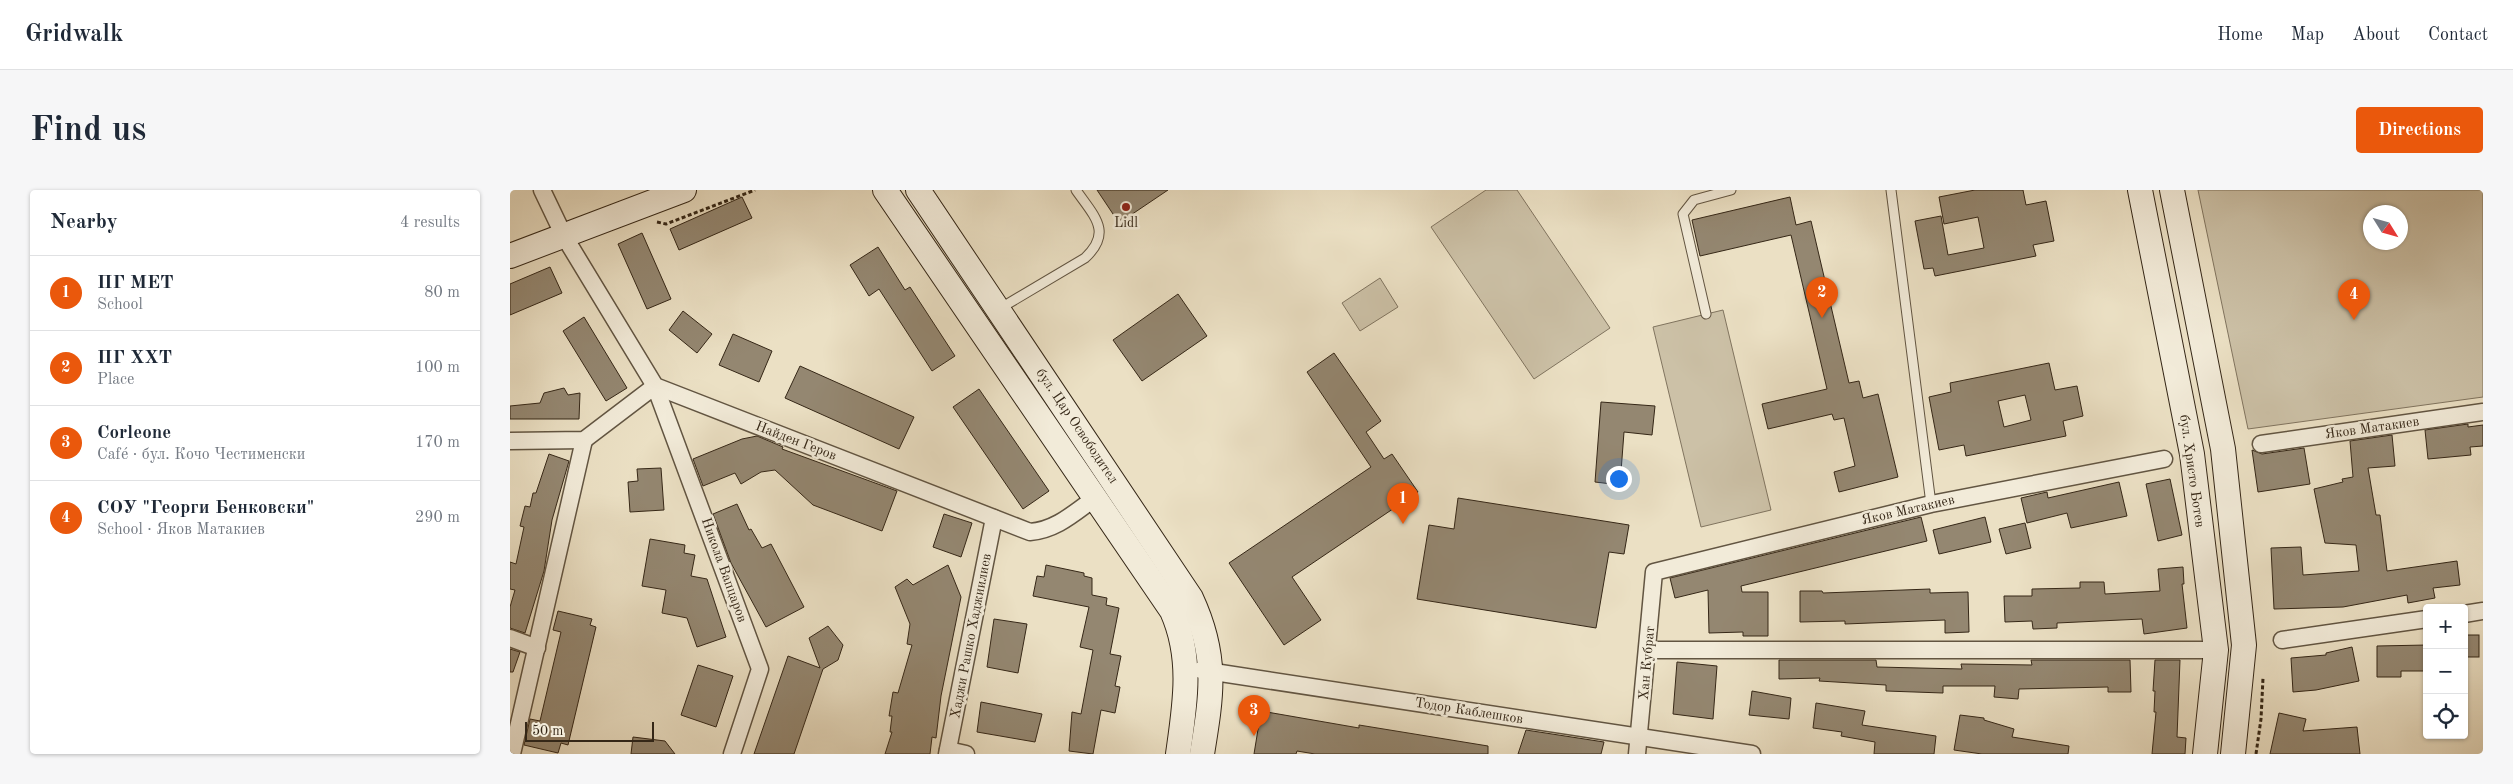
<!DOCTYPE html>
<meta charset="utf-8">
<style>
:root{--surface:#fff;--page:#f6f6f7;--text:#1f2937;--muted:#747a83;--line:#e0e1e3;--accent:#ea580c}
body{margin:0;font-family:"Old Standard TT",serif;background:var(--page);color:var(--text)}
.controls{position:absolute;right:15px;bottom:15px;display:grid;overflow:hidden;border-radius:5px;box-shadow:0 1px 4px #0004}
.controls button{width:45px;height:45px;display:grid;place-items:center;padding:0;border:0;border-bottom:1px solid var(--line);background:var(--surface);color:var(--text);font:25px sans-serif}
.compass{position:absolute;left:1853px;top:15px;width:45px;height:45px;border-radius:50%;background:var(--surface);box-shadow:0 1px 4px #0004;rotate:127deg}
.scale{position:absolute;left:15px;bottom:12px;width:129px;box-sizing:border-box;padding-left:5px;border:2px solid #352717;border-top:0;font-size:14px;line-height:18px;white-space:nowrap;color:#352717;-webkit-text-stroke:4px #f2ebd9;paint-order:stroke}
.you{position:absolute;left:1108px;top:288px;width:18px;height:18px;margin:-12px;border:4px solid #fff;border-radius:50%;background:#1a73e8;box-shadow:0 0 0 8px #1a73e833}
.badge{display:grid;place-items:center;width:32px;height:32px;border-radius:50%;background:var(--accent);color:#fff;font-size:16px;font-weight:700}
.pin{position:absolute;translate:-50% -41px;filter:drop-shadow(0 1px 2px #0008)}
.pin::after{content:'';position:absolute;top:26px;width:18px;height:15px;background:inherit;clip-path:polygon(0 0,100% 0,50% 100%)}
.list{margin:0;padding:0;list-style:none}
h2{display:flex;justify-content:space-between;align-items:center;height:65px;margin:0;padding:0 20px;font-size:21px}
h2 small{font-size:16px;font-weight:400;color:var(--muted)}
.list li{display:grid;grid-template-columns:32px 1fr auto;gap:15px;align-items:center;box-sizing:border-box;height:75px;padding:0 20px;border-top:1px solid var(--line)}
.list b{display:block;font-size:19px;white-space:nowrap}
.list p{margin:0;font-size:16px;white-space:nowrap;color:var(--muted)}
.list em{font-size:16px;font-style:normal;color:var(--muted)}
.icon{flex:none;width:28px;height:28px;fill:none;stroke:currentColor;stroke-width:2;stroke-linecap:round;stroke-linejoin:round}
.map{position:relative;flex:none;width:1973px;height:564px;overflow:hidden;border-radius:5px}
header{display:flex;align-items:center;gap:30px;box-sizing:border-box;height:70px;padding:0 25px;background:var(--surface);border-bottom:1px solid var(--line)}
header strong{font-size:24px}
nav{display:flex;gap:28px;margin-inline-start:auto;font-size:18px}
.intro{display:flex;align-items:center;justify-content:space-between;box-sizing:border-box;height:120px;padding:0 30px}
h1{margin:0;font-size:35px}
.button{padding:12px 22px;border-radius:5px;background:var(--accent);color:#fff;font-size:18px;font-weight:700}
main{display:flex;gap:30px;padding:0 30px}
aside{flex:1;background:var(--surface);border-radius:5px;box-shadow:0 1px 4px #0004}
.map>svg:first-child{display:block}
</style>
<header>
<strong>Gridwalk</strong>
<nav><a>Home</a><a>Map</a><a>About</a><a>Contact</a></nav>
</header>
<div class="intro"><h1>Find us</h1><a class="button">Directions</a></div>
<main>
<aside>
<h2>Nearby<small>4 results</small></h2>
<ul class="list">
<li><span class="badge">1</span><div><b>ПГ МЕТ</b><p>School</p></div><em>80 m</em></li>
<li><span class="badge">2</span><div><b>ПГ ХХТ</b><p>Place</p></div><em>100 m</em></li>
<li><span class="badge">3</span><div><b>Corleone</b><p>Café · бул. Кочо Честименски</p></div><em>170 m</em></li>
<li><span class="badge">4</span><div><b>СОУ &quot;Георги Бенковски&quot;</b><p>School · Яков Матакиев</p></div><em>290 m</em></li>
</ul>
</aside>
<div class="map">
<svg width="1973" height="564" viewBox="0 0 1973 564">
<rect width="100%" height="100%" fill="#ebe0c4"/>
<filter id="stains"><feTurbulence type="fractalNoise" baseFrequency=".004" numOctaves="4"/><feColorMatrix values="0 0 0 0 .2 0 0 0 0 .09 0 0 0 0 .02 0 0 0 .5 -.17"/></filter>
<radialGradient id="worn" r=".72"><stop offset=".6" stop-color="#630" stop-opacity="0"/><stop offset="1" stop-color="#630" stop-opacity=".3"/></radialGradient>
<!-- green -->
<g fill="#ccc1a7" stroke="#80745f" fill-rule="evenodd">
<path d="M976,0h31l93,138 -76,51 -103,-152z"/>
<path d="M1688,0h285v207l-235,32zM1890,22v30h-30v-30z"/>
<path d="M870,88l18,29 -38,24 -18,-28z"/>
<path d="M1213,120l48,200 -70,17 -48,-200z"/>
</g>
<!-- building -->
<g fill="#948771" stroke="#352717" fill-rule="evenodd">
<path d="M587,0h71l-49,33z"/>
<path d="M1465,0h48l3,15 20,-4 8,40 -21,4 3,11 -101,20 -2,-8 -9,1 -9,-48 26,-5 7,39 36,-7 -6,-31 -34,7 -5,-27z"/>
<path d="M232,7l10,21 -73,32 -9,-21z"/>
<path d="M1280,7l6,28 15,-4 38,162 10,-2 4,17 15,-4 20,83 -59,15 -5,-20 21,-6 -11,-48 -10,2 -2,-6 -64,15 -6,-25 65,-15 -36,-154 -91,21 -8,-36z"/>
<path d="M132,43l29,66 -24,10 -29,-65z"/>
<path d="M368,57l27,43 5,-3 45,69 -23,15 -53,-82 -10,7 -19,-31z"/>
<path d="M40,77l12,26 -52,22v-31z"/>
<path d="M668,104l29,42 -65,45 -29,-41z"/>
<path d="M173,121l29,23 -15,19 -28,-23z"/>
<path d="M74,127l43,71 -21,13 -43,-70z"/>
<path d="M223,144l39,17 -13,31 -40,-17z"/>
<path d="M824,163l47,68 -15,11 18,27 8,-5 26,38 -126,85 29,43 -37,25 -55,-82 142,-96 -64,-95z"/>
<path d="M1539,173l6,27 22,-4 6,30 -20,5 3,15 -100,20 -2,-11 -25,5 -10,-53 22,-5 -1,-9zM1515,205l6,25 -27,7 -6,-26z"/>
<path d="M290,176l114,51 -15,32 -114,-51z"/>
<path d="M54,198l4,7 12,-2 -1,26h-69v-13l30,-3 4,-10z"/>
<path d="M469,199l70,102 -26,18 -70,-102z"/>
<path d="M1091,212l54,4 -3,29 -28,-3 -4,53 -25,-3z"/>
<path d="M1958,234v3l15,-2v21l-13,1 1,8 -43,4 -3,-29z"/>
<path d="M1882,245l3,31 -27,2 8,47h4l7,56 70,-10 3,24 -27,3 2,10 -27,5 -1,-8 -64,12 -69,2 -3,-61 30,-1 2,28 56,-4 -3,-26 -31,-2 -11,-54 29,-7 -1,-3 11,-2 -3,-36z"/>
<path d="M247,246l26,11 -1,2 115,42 -15,40 -69,-26 -38,-35 -14,2 -20,12 -6,-11 -32,13 -10,-27 49,-20z"/>
<path d="M1794,258l6,36 -52,8 -6,-42 10,4z"/>
<path d="M39,264l20,7 -17,59 -8,51 -19,62 -15,-5v-21l5,-17 -5,-1v-27l6,2 8,-37 -4,-1 5,-20 5,1 3,-14h3z"/>
<path d="M151,278l3,42 -34,2 -2,-30 10,-1 -1,-12z"/>
<path d="M1660,289l12,56 -24,6 -12,-57z"/>
<path d="M1609,292l8,34 -56,12 -4,-15 -40,10 -6,-25 26,-6 1,6z"/>
<path d="M948,308l171,27 -5,29 -15,-2 -13,76 -179,-29 12,-74 25,4z"/>
<path d="M227,314l12,26 2,-1 11,19 9,-4 33,63 -38,20 -35,-64 -18,-49z"/>
<path d="M434,324l28,9 -11,34 -28,-10z"/>
<path d="M1411,327l6,24 -186,45 1,6h26v44h-25v-4l-34,1 -1,-43 -33,8 -5,-20z"/>
<path d="M1475,327l6,25 -52,12 -6,-24z"/>
<path d="M1515,333l6,25 -25,6 -7,-25z"/>
<path d="M140,349l35,6 -1,8 11,2 -4,21 16,3 19,58 -29,10 -10,-29 -25,-5 4,-23 -24,-4z"/>
<path d="M438,375l13,32 -20,99 -5,42 -4,-1 -2,17h-45l7,-22h-2l2,-16h-3l4,-24 5,1 14,-48 -5,-1 3,-20 -15,-37 12,-8 6,6z"/>
<path d="M536,375l38,8v3l8,2v17l15,3 -1,7 13,3 -9,46 11,2 -6,30 5,1 -5,26 -14,-3 -8,44 -24,-3 3,-39 9,2 12,-64 -13,-3 9,-40 -56,-11 4,-20 7,1z"/>
<path d="M1673,377l1,17h-2l5,44 -43,6 -2,-15 -85,4v5l-24,1 -1,-8 -27,1 -1,-26h28v-7l48,-1v-6h24l1,12 55,-3 -2,-22z"/>
<path d="M1420,399v4l38,-1 1,40 -24,1v-13l-100,4v-3l-45,1v-31h22l1,2z"/>
<path d="M48,421l34,8 -2,6 6,2 -28,118 -7,-2 -3,10 -34,-8 6,-26 10,2 21,-89 -8,-2z"/>
<path d="M484,429l33,5 -9,49 -31,-6z"/>
<path d="M318,436l15,19 -5,15 -15,9 -29,85h-40l34,-98 32,12 -11,-30z"/>
<rect x="1954" y="445" width="15" height="22"/>
<path d="M1917,455v26h-26v6h-24v-31z"/>
<path d="M1842,457l7,34 -43,9 -23,2 -2,-34 35,-3v-2z"/>
<path d="M0,459l10,3 -7,20h-3z"/>
<path d="M1269,470h97l1,7 85,2 -1,-5 71,1 -1,-5h99l1,32h-23v-5l-89,2 -1,10 -24,-2 1,-11h-52v7l-57,-2v-6l-67,-4 1,-3 -41,1z"/>
<path d="M1645,470h25l-3,77 9,1 -1,16h-33l4,-42h-2l1,-21h-2z"/>
<path d="M1167,472l40,4 -4,53 -40,-5z"/>
<path d="M188,475l35,11 -17,51 -35,-12z"/>
<path d="M1242,501l39,7 -2,21 -40,-4z"/>
<path d="M471,512l61,12 -7,28 -58,-10z"/>
<path d="M1306,513l49,8 -3,14 74,11 -2,18h-60l1,-12 -34,-6 1,-4 -29,-4z"/>
<path d="M751,521l98,17v-3l129,21v8h-173l-18,-3 -1,3h-42z"/>
<path d="M1769,523l27,6 -3,12 54,-4 3,27h-90z"/>
<path d="M1450,525l24,3v2l30,9 -2,8 57,9 -1,8h-86l-28,-4z"/>
<path d="M1016,540l78,12 -3,12h-83z"/>
<path d="M123,547l32,4 10,13h-44z"/>
</g>
<g fill="none" stroke-linecap="round" stroke-linejoin="round">
<defs>
<g id="lane">
<path d="M1381,0l40,314"/>
<path d="M489,119l86,-51c28,-26 9,-42 -9,-68"/>
<path d="M1196,124l-23,-100 11,-14 37,-10"/>
</g>
<g id="street">
<path d="M32,0l22,46 91,150 375,146c26,-2 44,-19 65,-34"/>
<path d="M0,251l74,-1 71,-54 105,283 -28,85"/>
<path d="M1751,254l222,-32"/>
<path d="M1954,424l19,-3"/>
<path d="M0,448l27,10"/>
<path d="M1772,450l145,-21"/>
<path d="M1139,460h567"/>
<path d="M691,480l551,84"/>
<path d="M438,560l18,4"/>
<path d="M2,564l72,-314"/>
<path d="M437,564l47,-236"/>
<path d="M1127,564l17,-182 277,-68 233,-45"/>
</g>
<g id="secondary">
<path d="M375,0l287,421c21,47 13,94 6,143"/>
<path d="M408,0l273,408c27,58 21,95 11,156"/>
<path d="M1630,0l52,264 24,196 -11,104"/>
<path d="M1662,0l51,259 21,196 -11,109"/>
<path d="M0,66l174,-66"/>
</g>
</defs>
<!-- lane casing -->
<use href="#lane" stroke="#625542" stroke-width="11"/>
<!-- street casing -->
<use href="#street" stroke="#625542" stroke-width="19"/>
<!-- secondary casing -->
<use href="#secondary" stroke="#352717" stroke-width="26"/>
<!-- path -->
<g stroke="#352717" stroke-width="3" stroke-dasharray="4 2.5" stroke-linecap="butt">
<path d="M147,32l9,2 89,-34"/>
<path d="M1746,564l5,-35 2,-41"/>
</g>
<!-- lane -->
<use href="#lane" stroke="#f2ebd9" stroke-width="9"/>
<!-- street -->
<use href="#street" stroke="#f2ebd9" stroke-width="16"/>
<!-- secondary -->
<use href="#secondary" stroke="#f2ebd9" stroke-width="24"/>
</g>
<!-- markers -->
<circle fill="#8f2418" stroke="#f2ebd9" stroke-width="2" cx="616" cy="17" r="5"/>
<g text-anchor="middle" dominant-baseline="central" stroke-width="5" stroke-linejoin="round" paint-order="stroke">
<!-- poi labels -->
<g font-size="14" fill="#352717" stroke="#f2ebd9">
<text x="616" y="33">Lidl</text>
</g>
<!-- street labels -->
<g font-size="14" fill="#352717" stroke="#f2ebd9">
<text transform="translate(567 236) rotate(56)">бул. Цар Освободител</text>
<text transform="translate(1862 238) rotate(-8)">Яков Матакиев</text>
<text transform="translate(286 251) rotate(21)">Найден Геров</text>
<text transform="translate(1682 281) rotate(82)">бул. Христо Ботев</text>
<text transform="translate(1398 320) rotate(-13)">Яков Матакиев</text>
<text transform="translate(214 380) rotate(70)">Никола Вапцаров</text>
<text transform="translate(461 446) rotate(-79)">Хаджи Рашко Хаджиилиев</text>
<text transform="translate(1137 473) rotate(-85)">Хан Кубрат</text>
<text transform="translate(959 521) rotate(9)">Тодор Каблешков</text>
</g>
</g>
<rect width="100%" height="100%" filter="url(#stains)"/>
<rect width="100%" height="100%" fill="url(#worn)"/>
</svg>
<div class="controls">
<button>+</button>
<button>−</button>
<button><svg class="icon" aria-label="locate" viewBox="0 0 24 24"><circle cx="12" cy="12" r="6"/><path d="M12 2v4M12 18v4M2 12h4M18 12h4"/></svg></button>
</div>
<svg class="compass" viewBox="-18 -18 36 36"><path d="M0-13l5 13h-10z" fill="#e53935"/><path d="M0 13l5-13h-10z" fill="#747a83"/></svg>
<div class="scale">50 m</div>
<div class="you"></div>
<div class="pin badge" style="left:893px;top:334px">1</div>
<div class="pin badge" style="left:1312px;top:128px">2</div>
<div class="pin badge" style="left:744px;top:546px">3</div>
<div class="pin badge" style="left:1844px;top:130px">4</div>
</div>
</main>
